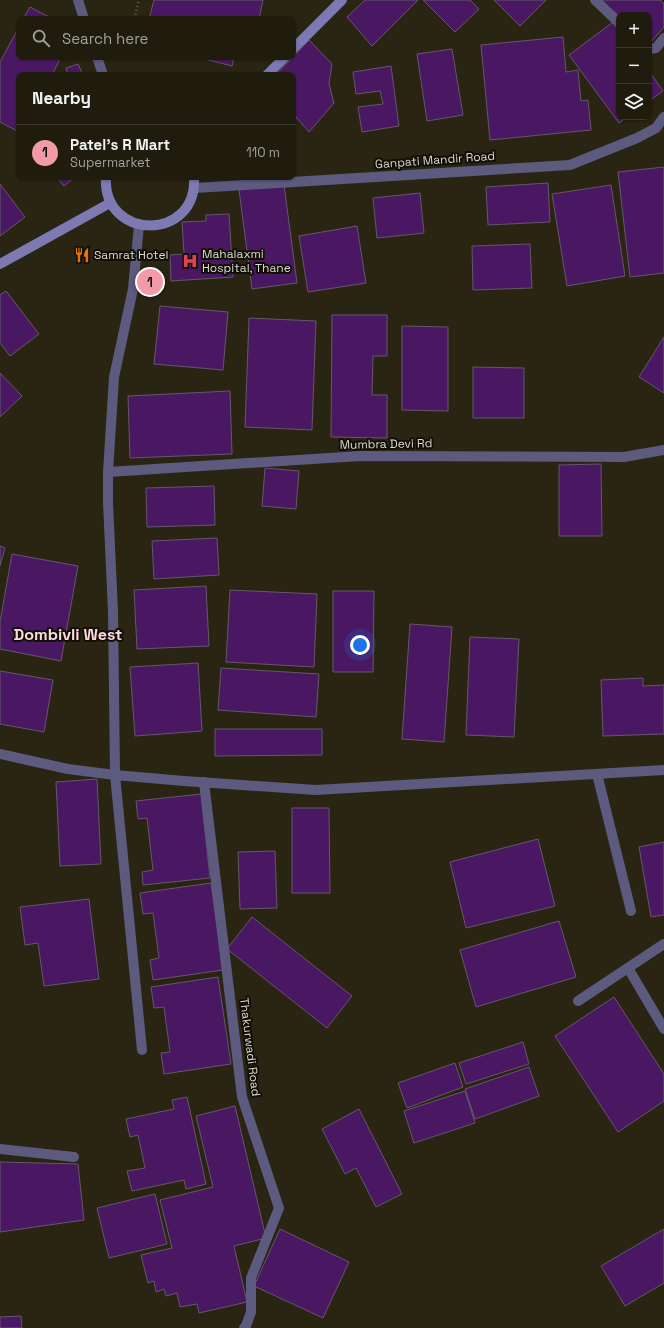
<!DOCTYPE html>
<meta charset="utf-8">
<style>
:root{--surface:#1f1c0e;--page:#2c291c;--text:#f1f3f6;--muted:#a1a19e;--line:#3c3a2e;--accent:#f39aa8}
body{margin:0;font-family:"Space Grotesk",sans-serif;background:var(--page);color:var(--text)}
.controls{position:absolute;right:12px;top:12px;display:grid;overflow:hidden;border-radius:8px;box-shadow:0 1px 3px #0004}
.controls button{width:36px;height:36px;display:grid;place-items:center;padding:0;border:0;border-bottom:1px solid var(--line);background:var(--surface);color:var(--text);font:20px sans-serif}
.you{position:absolute;left:360px;top:645px;width:14px;height:14px;margin:-10px;border:3px solid #fff;border-radius:50%;background:#1a73e8;box-shadow:0 0 0 6px #1a73e833}
.badge{display:grid;place-items:center;width:26px;height:26px;border-radius:50%;background:var(--accent);color:#111;font-size:13px;font-weight:700}
.pin{position:absolute;translate:-50% -50%;border:2px solid #fff;box-shadow:0 1px 4px #0006}
.list{margin:0;padding:0;list-style:none}
h2{display:flex;justify-content:space-between;align-items:center;height:52px;margin:0;padding:0 16px;font-size:17px}
h2 small{font-size:13px;font-weight:400;color:var(--muted)}
.list li{display:grid;grid-template-columns:26px 1fr auto;gap:12px;align-items:center;box-sizing:border-box;height:56px;padding:0 16px;border-top:1px solid var(--line)}
.list b{display:block;font-size:15px;white-space:nowrap}
.list p{margin:0;font-size:13px;white-space:nowrap;color:var(--muted)}
.list em{font-size:13px;font-style:normal;color:var(--muted)}
.icon{flex:none;width:22px;height:22px;fill:none;stroke:currentColor;stroke-width:2;stroke-linecap:round;stroke-linejoin:round}
.map{position:relative;flex:none;width:664px;height:1328px;overflow:hidden}
.search{position:absolute;background:var(--surface);box-shadow:0 1px 3px #0004;left:16px;top:16px;width:280px;height:44px;display:flex;align-items:center;gap:10px;box-sizing:border-box;padding:0 14px;border-radius:8px;color:var(--muted);font-size:15px}
.panel{position:absolute;background:var(--surface);box-shadow:0 1px 3px #0004;left:16px;top:72px;width:280px;height:108px;border-radius:8px}
.map>svg:first-child{display:block}
</style>
<div class="map">
<svg width="664" height="1328" viewBox="0 0 664 1328">
<rect width="100%" height="100%" fill="#292512"/>
<!-- building -->
<g fill="#4a1862" stroke="#63586a">
<path d="M154,0h109l-4,19h-110z"/>
<path d="M365,0h53l-46,46 -25,-29z"/>
<path d="M423,0h47l9,9 -24,23z"/>
<path d="M494,0h52l-26,26z"/>
<path d="M601,0h59l4,4v23l-14,16 -1,-28 -30,1z"/>
<path d="M30,7l23,12h-30z"/>
<path d="M613,22l6,8v87h8l-8,6 -50,-68z"/>
<path d="M19,27v30h42l-9,18h-33v57l-19,-10v-60z"/>
<path d="M563,37l3,35 12,-2 3,31 7,-1 3,30 -101,10 -9,-95z"/>
<path d="M309,40l23,24 -3,20 5,19 -25,29 -13,-15 -3,18v-60h-17z"/>
<path d="M452,49l11,66 -36,6 -10,-67z"/>
<path d="M197,57h37l-2,9z"/>
<path d="M78,64l5,11h-15l-2,-7z"/>
<path d="M391,66l8,60 -37,6 -4,-25 25,-3 -3,-13 -24,3 -3,-22z"/>
<path d="M649,71l14,20 -14,10z"/>
<path d="M664,167v106l-34,4 -12,-105z"/>
<path d="M56,177h19l-11,9z"/>
<path d="M548,183l2,39 -62,3 -2,-38z"/>
<path d="M0,184l25,33 -25,19z"/>
<path d="M284,185l13,98 -45,6 -13,-99z"/>
<path d="M611,185l14,91 -58,10 -15,-92z"/>
<path d="M420,193l4,40 -47,5 -4,-40z"/>
<path d="M229,214l4,63 -62,4 -1,-26 14,-1 -2,-32 24,-1v-6z"/>
<path d="M357,226l9,57 -58,9 -9,-56z"/>
<path d="M530,244l2,44 -59,2 -1,-44z"/>
<path d="M6,291l33,43 -29,22 -10,-13v-48z"/>
<path d="M160,306l68,6 -5,58 -69,-6z"/>
<path d="M332,315h55v41h-14l-1,39h15v43l-56,-1z"/>
<path d="M249,318l67,3 -4,109 -67,-3z"/>
<path d="M402,326l46,1v84l-46,-1z"/>
<path d="M664,337v56l-25,-16z"/>
<path d="M473,367l51,1v50h-51z"/>
<path d="M0,373l22,23 -22,21z"/>
<path d="M230,391l2,63 -102,4 -2,-62z"/>
<path d="M601,464l1,72h-43v-71z"/>
<path d="M265,468l34,3 -3,38 -34,-3z"/>
<path d="M214,486l1,39 -68,2 -1,-39z"/>
<path d="M217,538l2,37 -65,4 -2,-38z"/>
<path d="M0,546l5,2 -5,18z"/>
<path d="M12,554l66,12 -17,95 -61,-12v-27z"/>
<path d="M206,586l3,60 -72,3 -3,-59z"/>
<path d="M230,590l87,4 -3,73 -88,-5z"/>
<path d="M333,591h41l-1,81h-40z"/>
<path d="M410,624l42,3 -8,115 -42,-3z"/>
<path d="M470,637l49,2 -5,98 -48,-2z"/>
<path d="M198,663l4,68 -67,5 -5,-69z"/>
<path d="M221,668l98,6 -3,43 -98,-7z"/>
<path d="M0,671l53,9 -9,52 -44,-8z"/>
<path d="M643,678v8l21,-1v49l-61,2 -2,-56z"/>
<path d="M215,729h107v26l-107,1z"/>
<path d="M97,779l4,85 -41,2 -4,-84z"/>
<path d="M201,794l9,84 -67,7 -1,-13 11,-2 -6,-52 -9,1 -2,-18z"/>
<path d="M292,808h37l1,85h-38z"/>
<path d="M538,839l17,67 -89,22 -16,-66z"/>
<path d="M664,842v73l-13,2 -12,-70z"/>
<path d="M275,851l2,57 -37,1 -2,-57z"/>
<path d="M211,883l12,87 -70,10 -3,-20 9,-2 -6,-45 -10,1 -3,-21z"/>
<path d="M89,899l10,80 -55,7 -6,-43 -13,2 -5,-38z"/>
<path d="M252,917l100,79 -25,32 -100,-79z"/>
<path d="M559,921l17,56 -100,30 -16,-57z"/>
<path d="M218,977l13,87 -67,10 -3,-21 9,-1 -6,-45 -10,1 -3,-21z"/>
<path d="M614,997l50,77v27l-46,31 -63,-96z"/>
<path d="M523,1042l6,22 -63,20 -7,-21z"/>
<path d="M455,1063l8,24 -56,21 -9,-25z"/>
<path d="M529,1067l10,29 -64,23 -10,-30z"/>
<path d="M465,1091l10,32 -61,20 -10,-32z"/>
<path d="M187,1097l19,87 -20,5 -2,-9 -52,11 -5,-20 18,-3 -7,-33 -8,2 -4,-18 48,-10 -2,-9z"/>
<path d="M235,1106l31,132 -32,8 13,56 -48,11 -2,-9 -17,3 -3,-14 -11,3 -2,-7 -8,3 -2,-11 -6,2 -7,-28 31,-7 -12,-48 53,-13 -17,-71z"/>
<path d="M359,1109l43,85 -26,13 -20,-39 -11,6 -23,-45z"/>
<path d="M0,1162l78,2 6,56 -84,12z"/>
<path d="M155,1194l12,50 -58,14 -12,-50z"/>
<path d="M280,1229l69,33 -26,56 -69,-32z"/>
<path d="M664,1229v54l-39,23 -24,-40z"/>
<path d="M21,1316l1,12h-22v-11z"/>
</g>
<g fill="none" stroke-linecap="round" stroke-linejoin="round">
<!-- path -->
<path stroke="#666252" stroke-width="2.5" stroke-dasharray="1 3" stroke-linecap="butt" d="M129,19l6,-3 4,-16"/>
<!-- minor -->
<g stroke="#5c5b7f" stroke-width="10">
<path d="M595,0l24,23"/>
<path d="M649,49l7,-1 8,-10"/>
<path d="M195,188l375,-23 67,-27 19,-10 8,-11"/>
<path d="M108,472l252,-16 264,1 40,-7"/>
<path d="M0,754l68,15 47,6 -2,-163 -5,-110v-30l6,-95 19,-88 6,-64"/>
<path d="M597,774l34,137"/>
<path d="M204,782l38,315 37,111 -28,70v34l-5,14 -2,2"/>
<path d="M628,968l36,61"/>
<path d="M578,1001l86,-57"/>
<path d="M142,1050l-27,-275 69,6 132,9 348,-20"/>
<path d="M0,1149l74,8"/>
</g>
<!-- tertiary -->
<g stroke="#5c5b7f" stroke-width="10">
<path d="M78,0l6,19"/>
<path d="M97,57l6,18"/>
</g>
<!-- secondary -->
<g stroke="#7c79b3" stroke-width="10">
<path d="M293,49l49,-49"/>
<path d="M267,75l18,-18"/>
<path d="M106,177c-4,64 92,65 88,0"/>
<path d="M0,264l110,-61"/>
</g>
</g>
<!-- icons -->
<defs>
<symbol id="restaurant-bare" viewBox="-9 -9 18 18"><path d="M-5-6h1v4h1v-4h1v4h1v-4h1v5L-1.5 .5V6h-2V.5L-5-1ZM5-6V6H3V1.5H1.5Q1.5-4 5-6Z" fill="#e8710a" stroke="#100e06" stroke-width="2.5" paint-order="stroke"/></symbol>
<symbol id="hospital-bare" viewBox="-9 -9 18 18"><path d="M-5-5h3v3.5h4V-5h3V5h-3V1.5h-4V5h-3Z" fill="#e0444e" stroke="#100e06" stroke-width="2.5" paint-order="stroke"/></symbol>
</defs>
<g fill-rule="evenodd">
<use href="#restaurant-bare" x="71" y="244" width="22" height="22"/>
<use href="#hospital-bare" x="179" y="250" width="22" height="22"/>
</g>
<g text-anchor="middle" dominant-baseline="central" stroke-width="4" stroke-linejoin="round" paint-order="stroke">
<!-- street labels -->
<g font-size="12" fill="#dcd9cd" stroke="#100e06">
<text transform="translate(435 160) rotate(-4)">Ganpati Mandir Road</text>
<text transform="translate(386 444) rotate(-1)">Mumbra Devi Rd</text>
<text transform="translate(250 1047) rotate(83)">Thakurwadi Road</text>
</g>
<!-- poi labels -->
<g font-size="12" fill="#dcd9cd" stroke="#100e06" text-anchor="start">
<text x="202" y="254">Mahalaxmi<tspan x="202" dy="14">Hospital, Thane</tspan></text>
<text x="94" y="255">Samrat Hotel</text>
</g>
<!-- district labels -->
<g font-size="16" font-weight="bold" fill="#fcd9dd" stroke="#100e06">
<text x="68" y="634">Dombivli West</text>
</g>
</g>
</svg>
<div class="controls">
<button>+</button>
<button>−</button>
<button><svg class="icon" aria-label="layers" viewBox="0 0 24 24"><path d="M12 4l9 5-9 5-9-5zM3 14l9 5 9-5"/></svg></button>
</div>
<div class="you"></div>
<div class="pin badge" style="left:150px;top:282px">1</div>
<div class="search"><svg class="icon" aria-label="search" viewBox="0 0 24 24"><circle cx="10" cy="10" r="6"/><path d="M15 15l6 6"/></svg>Search here</div>
<section class="panel">
<h2>Nearby<small></small></h2>
<ul class="list">
<li><span class="badge">1</span><div><b>Patel's R Mart</b><p>Supermarket</p></div><em>110 m</em></li>
</ul>
</section>
</div>
